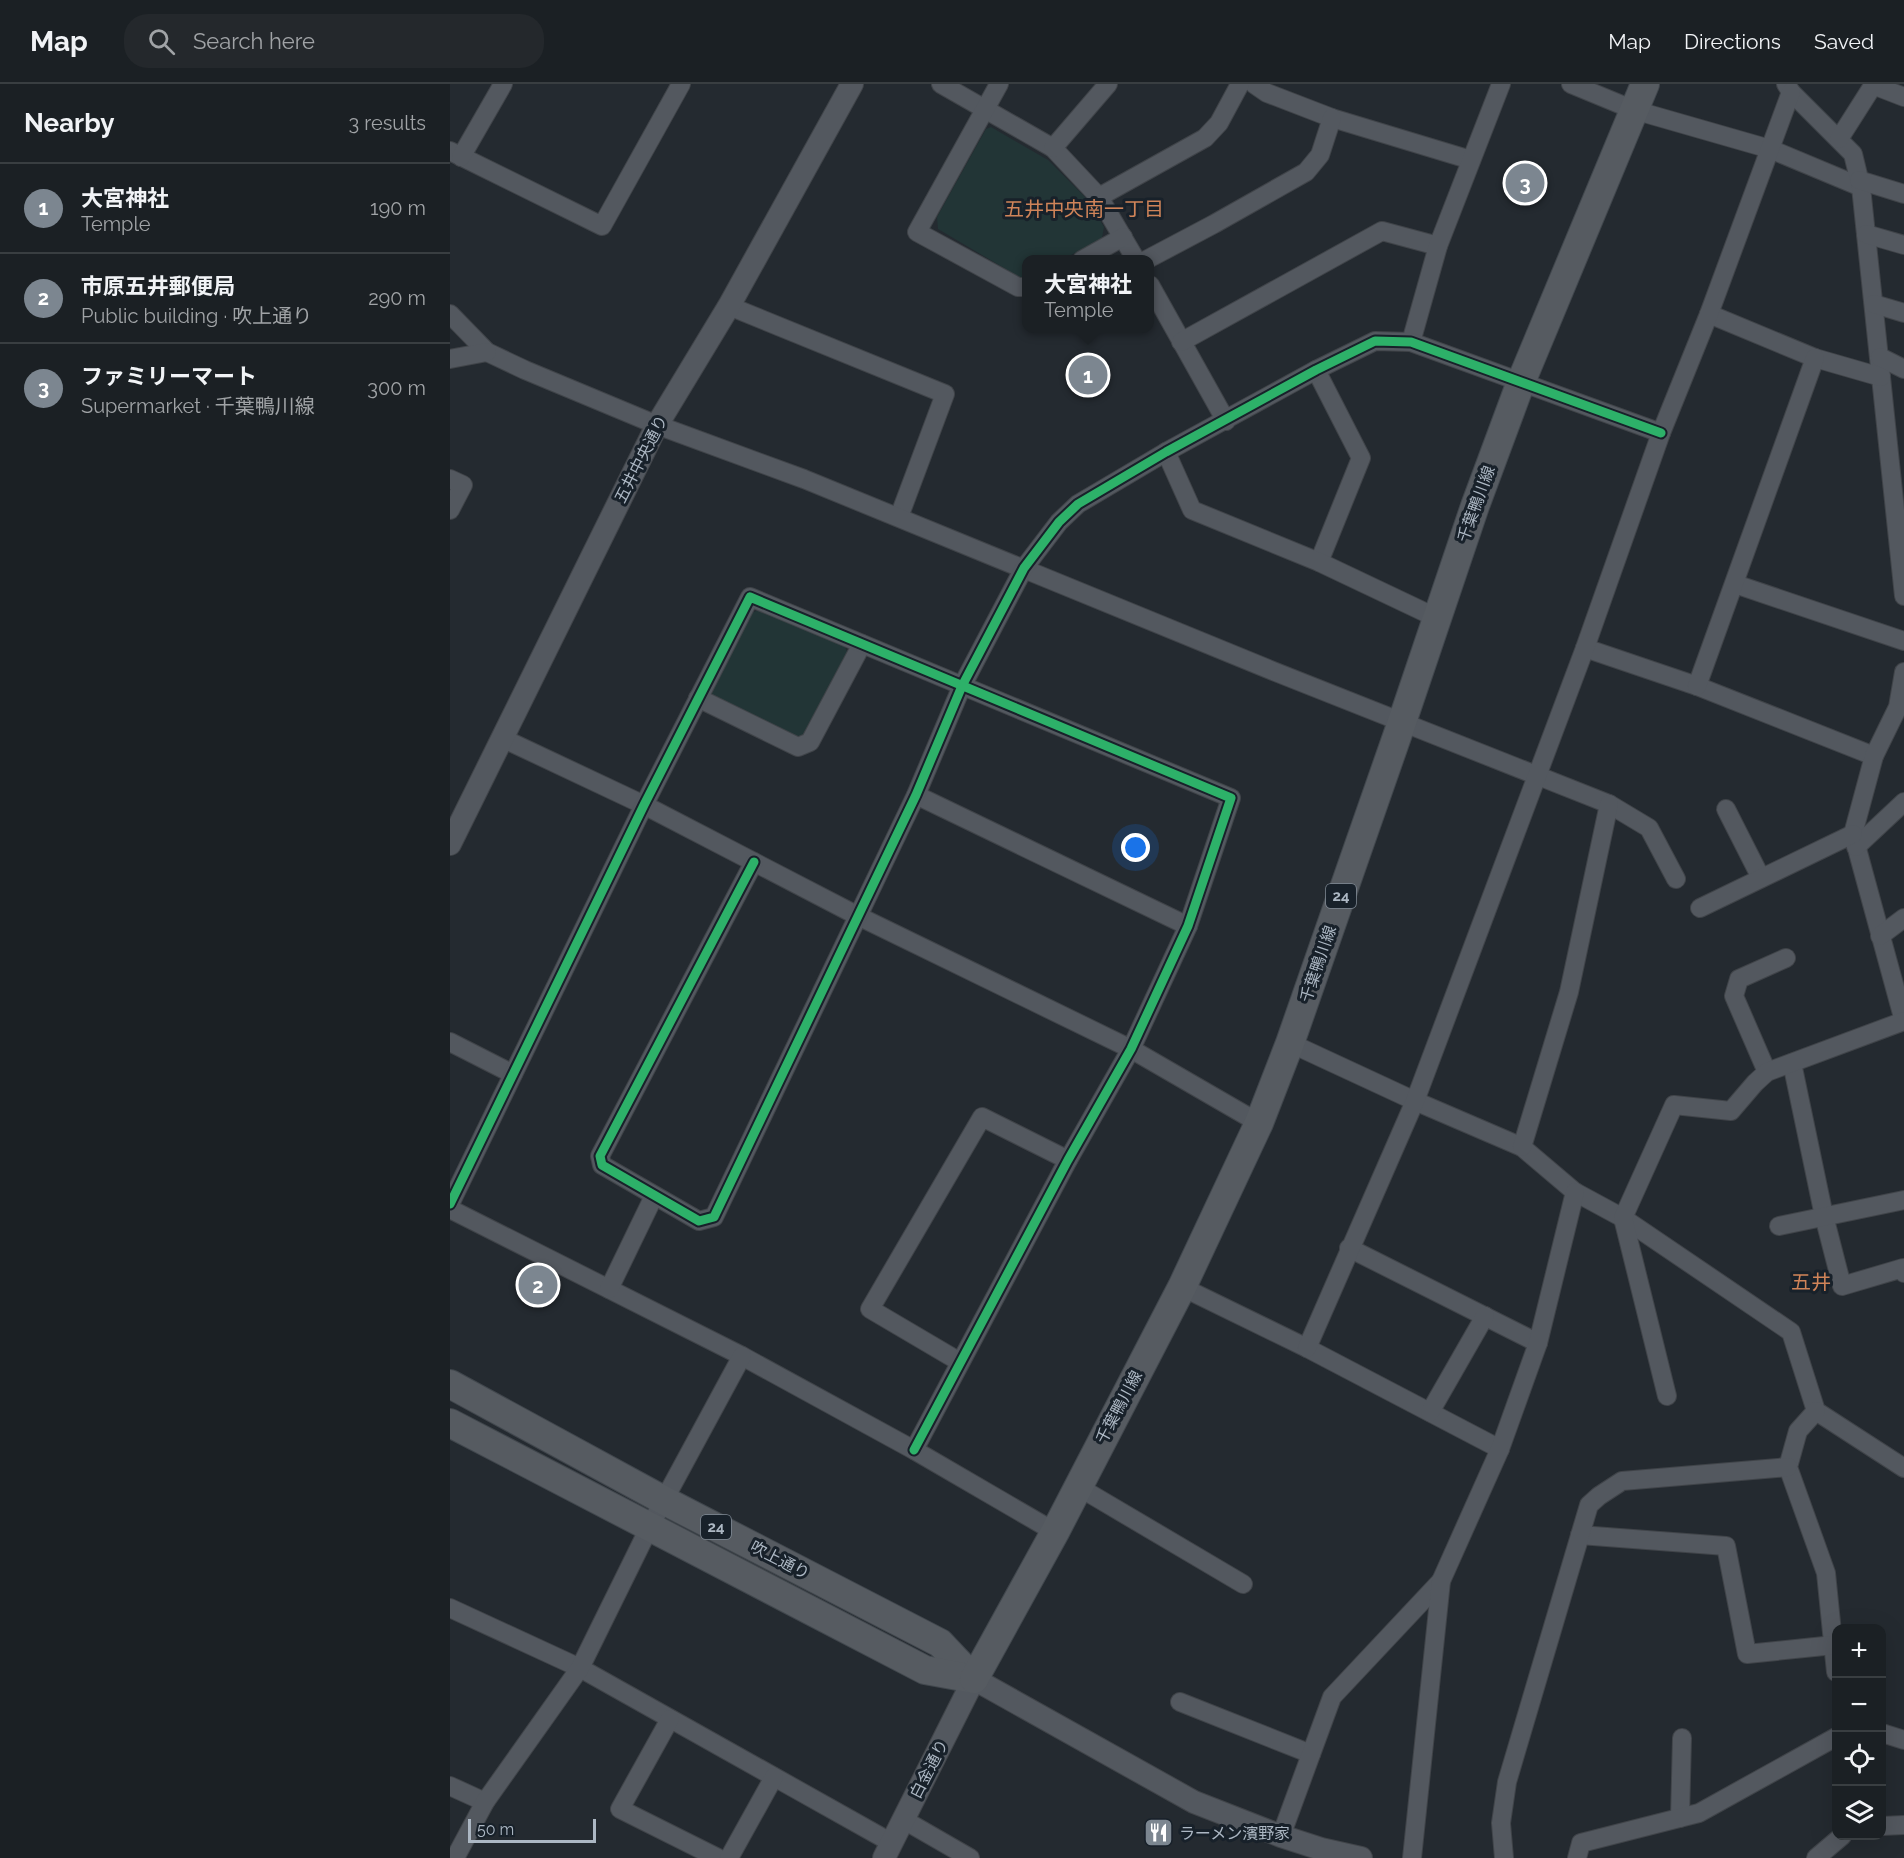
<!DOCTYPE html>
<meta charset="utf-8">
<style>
:root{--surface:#1b2024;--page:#24282c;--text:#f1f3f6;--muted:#a0a3a6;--line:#393e41;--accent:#7c8690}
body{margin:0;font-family:Raleway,"Noto Sans JP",sans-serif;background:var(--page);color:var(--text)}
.controls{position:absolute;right:18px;bottom:18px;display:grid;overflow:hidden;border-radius:12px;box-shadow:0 6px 24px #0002}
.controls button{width:54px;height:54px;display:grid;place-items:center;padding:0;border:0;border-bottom:2px solid var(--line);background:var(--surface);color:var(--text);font:30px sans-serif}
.scale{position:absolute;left:18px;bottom:15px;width:128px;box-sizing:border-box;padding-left:6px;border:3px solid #acb7c3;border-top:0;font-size:16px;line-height:21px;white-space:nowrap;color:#acb7c3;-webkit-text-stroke:4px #18212a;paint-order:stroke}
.you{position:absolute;left:686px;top:764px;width:21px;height:21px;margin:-15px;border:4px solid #fff;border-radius:50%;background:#1a73e8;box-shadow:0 0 0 9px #1a73e833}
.badge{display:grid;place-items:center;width:39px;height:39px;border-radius:50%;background:var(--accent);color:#fff;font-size:20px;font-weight:700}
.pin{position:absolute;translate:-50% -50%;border:3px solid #fff;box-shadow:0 2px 6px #0006}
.popup{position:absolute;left:572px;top:171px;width:132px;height:78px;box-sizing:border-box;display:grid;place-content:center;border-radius:12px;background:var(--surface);filter:drop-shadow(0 2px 4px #0005);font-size:20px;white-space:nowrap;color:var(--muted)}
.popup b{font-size:22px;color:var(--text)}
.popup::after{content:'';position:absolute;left:50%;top:100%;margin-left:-12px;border:12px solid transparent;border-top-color:var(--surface)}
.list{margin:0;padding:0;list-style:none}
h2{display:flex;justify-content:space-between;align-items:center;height:78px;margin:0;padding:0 24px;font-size:26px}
h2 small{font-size:20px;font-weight:400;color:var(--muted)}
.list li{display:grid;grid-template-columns:39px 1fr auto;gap:18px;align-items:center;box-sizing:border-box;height:90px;padding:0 24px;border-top:2px solid var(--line)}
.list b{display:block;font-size:22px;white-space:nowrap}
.list p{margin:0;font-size:20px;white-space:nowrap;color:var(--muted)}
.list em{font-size:20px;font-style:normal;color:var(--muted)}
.icon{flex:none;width:33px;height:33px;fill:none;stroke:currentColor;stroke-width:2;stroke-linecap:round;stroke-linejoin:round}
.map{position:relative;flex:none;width:1454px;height:1774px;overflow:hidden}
header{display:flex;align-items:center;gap:36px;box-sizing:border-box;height:84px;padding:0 30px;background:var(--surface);border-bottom:2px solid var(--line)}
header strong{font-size:28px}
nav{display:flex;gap:33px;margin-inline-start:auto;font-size:21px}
.search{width:420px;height:54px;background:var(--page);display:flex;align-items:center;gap:15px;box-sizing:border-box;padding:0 21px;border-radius:24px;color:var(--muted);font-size:22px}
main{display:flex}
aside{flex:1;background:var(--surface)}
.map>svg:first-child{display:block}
</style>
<header>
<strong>Map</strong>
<div class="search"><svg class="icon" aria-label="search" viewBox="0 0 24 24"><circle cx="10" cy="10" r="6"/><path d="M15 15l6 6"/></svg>Search here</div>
<nav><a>Map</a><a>Directions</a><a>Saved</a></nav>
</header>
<main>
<aside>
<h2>Nearby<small>3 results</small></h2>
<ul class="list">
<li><span class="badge">1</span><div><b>大宮神社</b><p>Temple</p></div><em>190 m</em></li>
<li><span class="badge">2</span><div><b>市原五井郵便局</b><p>Public building · 吹上通り</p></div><em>290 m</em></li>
<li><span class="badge">3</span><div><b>ファミリーマート</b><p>Supermarket · 千葉鴨川線</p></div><em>300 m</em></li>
</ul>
</aside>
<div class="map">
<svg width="1454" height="1774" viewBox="0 0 1454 1774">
<rect width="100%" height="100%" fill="#242a30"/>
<!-- green -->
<g fill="#223536">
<path d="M541,43l57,33 41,41 15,26 -2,11 -38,21 -38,1v17l-5,1 -83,-49 -1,-12 49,-88z"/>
<path d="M309,526l85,35 5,11 -41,77 -13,5 -83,-42 -2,-8 41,-75z"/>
</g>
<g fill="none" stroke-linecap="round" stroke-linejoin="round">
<defs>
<g id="minor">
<path d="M491,0l112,64 46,49 37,63"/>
<path d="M549,0l-82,148 101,55h8"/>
<path d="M804,0l13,9 65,25 139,42"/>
<path d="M1121,0l63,26 136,39 91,38"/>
<path d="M1336,0l5,8 62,62 8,33 43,409"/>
<path d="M1423,1l31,12"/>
<path d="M1389,55l35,-55"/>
<path d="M603,64l55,-64"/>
<path d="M0,67l152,75 79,-142"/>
<path d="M11,73l42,-73"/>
<path d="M1409,96l45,14"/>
<path d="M649,113l106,-59 14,-15 21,-39"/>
<path d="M1416,150l38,11"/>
<path d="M632,176l41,-23"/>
<path d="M696,176l68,-36 92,-52 14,-17 12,-37"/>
<path d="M700,201l76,136"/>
<path d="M1424,220l30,9"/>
<path d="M279,222l216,88 -46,123"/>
<path d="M0,230l37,38 38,18 132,55 147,54 469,192 336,133 40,24 27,51"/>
<path d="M1259,230l106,44 66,19"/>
<path d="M731,258l201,-111 56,15"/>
<path d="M961,258l27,-96 63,-162"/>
<path d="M1430,273l24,12"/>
<path d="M0,275l37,-7"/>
<path d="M866,286l45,88 -42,104"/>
<path d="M716,368l26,58 127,52 118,56"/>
<path d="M0,395l13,6 -13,25"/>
<path d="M1285,500l169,57"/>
<path d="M1135,564l112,38 177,70"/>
<path d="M1454,588l-6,35 -24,49 -21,78 51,187"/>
<path d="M1247,602l118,-328"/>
<path d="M248,614l100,49 12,-5 52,-98"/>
<path d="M52,654l142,67 214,111 273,133 128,74"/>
<path d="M466,711l272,131"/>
<path d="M1276,725l35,69"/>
<path d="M1406,763l48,-45"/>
<path d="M304,778l-154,294 2,9 97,56 15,-4 202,-422 46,-109 62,-118 35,-46 19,-18 88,-52 150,-82 59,-29 36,1 250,91"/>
<path d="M1250,824l153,-74"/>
<path d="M1430,852l24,-18"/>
<path d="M0,958l63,32"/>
<path d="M840,959l125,58 107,46 53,45 48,26 168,114 25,79 88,57"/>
<path d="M1342,979l32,153 18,70 61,-18 1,5"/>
<path d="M1317,988l-33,-76 5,-17 47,-21"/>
<path d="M1072,1063l47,-155 40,-188"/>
<path d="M0,1120l194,-399 106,-208 481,201 -43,128 -57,123 -63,111 -154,290"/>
<path d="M0,1125l292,147 172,94 141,82"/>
<path d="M1329,1142l125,-26"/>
<path d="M899,1164l189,95"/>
<path d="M732,1203l125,61 193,101"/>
<path d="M159,1205l45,-93"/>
<path d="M857,1264l108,-247 170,-453 76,-215 48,-119 82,-222"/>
<path d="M510,1278l-90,-53 112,-192 86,43"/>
<path d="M1217,1312l-44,-178 51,-113 57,6 24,-28 12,-11 137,-51"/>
<path d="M1366,1327l-18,20 -10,36 38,106 10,99"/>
<path d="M980,1328l55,-96"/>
<path d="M627,1402l166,98"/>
<path d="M1130,1451l146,11 21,108 87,-9"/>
<path d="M0,1524l130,60 312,175"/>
<path d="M730,1618l131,52"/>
<path d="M220,1635l-50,90 98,49"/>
<path d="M1432,1649l22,7"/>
<path d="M0,1702l35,16"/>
<path d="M1230,1734l2,-80"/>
<path d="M454,1736l66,38"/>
<path d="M1432,1742l22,-1"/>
<path d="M831,1752l51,-139 109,-116"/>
<path d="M5,1774l30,-56 95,-134 70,-142 92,-170"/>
<path d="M279,1774l45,-81"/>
<path d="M962,1774l29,-277 59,-132 38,-106 37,-151"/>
<path d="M1054,1774l-3,-35 6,-41 82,-277 10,-9 23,-15 166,-14"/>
<path d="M1127,1774l4,-15 118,-30 137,-76"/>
<path d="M1366,1774l26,-22"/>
</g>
<g id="tertiary">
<path d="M0,760l207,-419 72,-119 123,-222"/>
<path d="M434,1774l90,-179 220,123 87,34 40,13 40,9"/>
</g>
<g id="primary">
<path d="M0,1300l215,117 275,142 34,36"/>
<path d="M0,1339l475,247 49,9"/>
<path d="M524,1595l81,-147 127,-245 77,-164 31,-80 112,-321 73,-216 46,-124 124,-298"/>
</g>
</defs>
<!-- minor casing -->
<use href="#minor" stroke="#404449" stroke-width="20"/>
<!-- tertiary casing -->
<use href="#tertiary" stroke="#404449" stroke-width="24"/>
<!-- primary casing -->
<use href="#primary" stroke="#41474d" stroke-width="30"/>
<!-- minor -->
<use href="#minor" stroke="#53585f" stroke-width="18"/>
<!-- tertiary -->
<use href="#tertiary" stroke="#53585f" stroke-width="22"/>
<!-- primary -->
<use href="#primary" stroke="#565b61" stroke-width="28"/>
<defs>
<g id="cycleway">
<path d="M304,778l-154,294 2,9 97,56 15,-4 202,-422 46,-109 62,-118 35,-46 19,-18 88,-52 150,-82 59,-29 36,1 250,91"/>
<path d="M0,1120l194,-399 106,-208 481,201 -43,128 -57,123 -63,111 -154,290"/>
</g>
</defs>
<!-- cycleway casing -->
<use href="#cycleway" stroke="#18212a" stroke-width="13"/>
<!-- cycleway -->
<use href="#cycleway" stroke="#2db169" stroke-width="9"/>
</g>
<!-- icons -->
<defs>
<symbol id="restaurant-square" viewBox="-11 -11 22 22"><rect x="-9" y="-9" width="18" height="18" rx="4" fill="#7c8690" stroke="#18212a"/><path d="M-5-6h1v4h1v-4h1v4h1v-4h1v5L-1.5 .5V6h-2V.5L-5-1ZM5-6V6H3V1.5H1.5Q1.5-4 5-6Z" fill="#fff"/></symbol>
</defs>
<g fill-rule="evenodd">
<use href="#restaurant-square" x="692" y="1732" width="33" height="33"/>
</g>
<g text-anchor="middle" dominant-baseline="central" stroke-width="6" stroke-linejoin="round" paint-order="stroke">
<!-- shield labels -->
<g fill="#18212a" stroke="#808a95" stroke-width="1.5">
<rect x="876" y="800" width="30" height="24" rx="4.5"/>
<rect x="251" y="1431" width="30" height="24" rx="4.5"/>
</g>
<g font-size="15" font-weight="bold" fill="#acb7c3">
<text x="891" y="812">24</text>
<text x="266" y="1443">24</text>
</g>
<!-- street labels -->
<g font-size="16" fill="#acb7c3" stroke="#18212a">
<text transform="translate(191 375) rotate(-63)">五井中央通り</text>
<text transform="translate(1026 420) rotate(-70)">千葉鴨川線</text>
<text transform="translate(868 880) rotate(-71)">千葉鴨川線</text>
<text transform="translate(669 1323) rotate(-62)">千葉鴨川線</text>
<text transform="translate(330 1476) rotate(27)">吹上通り</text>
<text transform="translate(479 1685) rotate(-63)">白金通り</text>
</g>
<!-- poi labels -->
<g font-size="16" fill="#acb7c3" stroke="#18212a" text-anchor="start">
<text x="729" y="1749">ラーメン濱野家</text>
</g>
<!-- quarter labels -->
<g font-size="20" fill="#d08459" stroke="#18212a">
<text x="634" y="125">五井中央南一丁目</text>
<text x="1361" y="1198">五井</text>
</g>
</g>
</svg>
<div class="controls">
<button>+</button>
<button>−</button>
<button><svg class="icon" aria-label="locate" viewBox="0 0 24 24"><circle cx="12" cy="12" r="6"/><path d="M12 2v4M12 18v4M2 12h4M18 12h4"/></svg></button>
<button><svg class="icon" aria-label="layers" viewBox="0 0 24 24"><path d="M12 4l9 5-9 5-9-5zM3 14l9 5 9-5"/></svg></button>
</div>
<div class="scale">50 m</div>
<div class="you"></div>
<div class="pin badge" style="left:638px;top:291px">1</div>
<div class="popup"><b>大宮神社</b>Temple</div>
<div class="pin badge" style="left:88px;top:1201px">2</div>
<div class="pin badge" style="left:1075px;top:99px">3</div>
</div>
</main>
